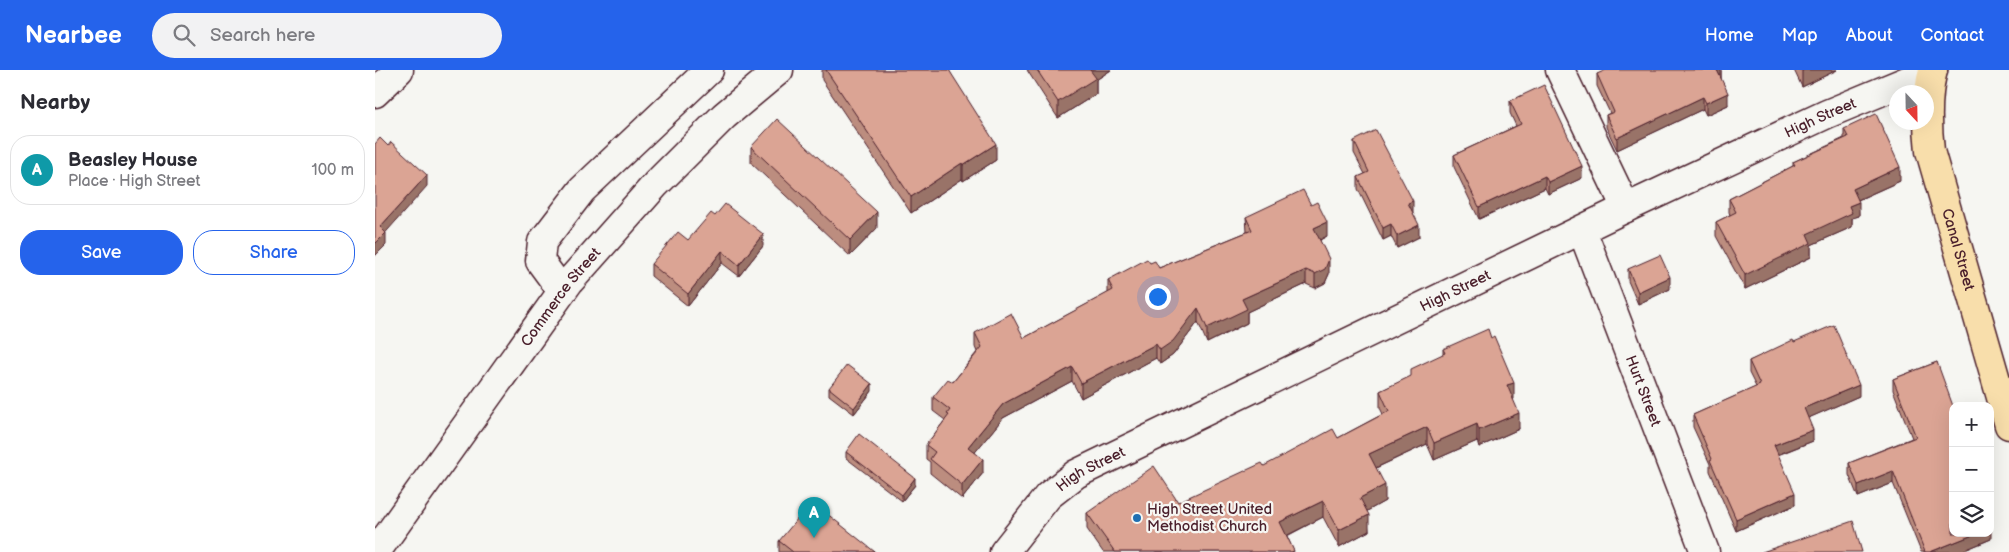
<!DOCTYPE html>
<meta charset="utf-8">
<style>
:root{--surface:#fff;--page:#f2f2f3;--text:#2b2b33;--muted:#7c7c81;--line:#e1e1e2;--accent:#2563eb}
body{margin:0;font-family:"Balsamiq Sans",sans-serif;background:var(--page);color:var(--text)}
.controls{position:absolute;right:15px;bottom:15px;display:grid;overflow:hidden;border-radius:10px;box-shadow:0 5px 20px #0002}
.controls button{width:45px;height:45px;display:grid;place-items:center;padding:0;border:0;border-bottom:1px solid var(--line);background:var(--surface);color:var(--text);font:25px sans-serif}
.compass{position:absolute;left:1514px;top:15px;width:45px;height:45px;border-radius:50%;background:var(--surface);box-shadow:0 5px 20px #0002;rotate:158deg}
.you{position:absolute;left:782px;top:226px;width:18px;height:18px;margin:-12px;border:4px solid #fff;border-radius:50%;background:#1a73e8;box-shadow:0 0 0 8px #1a73e833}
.badge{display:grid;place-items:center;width:32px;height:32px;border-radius:50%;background:var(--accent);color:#fff;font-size:16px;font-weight:700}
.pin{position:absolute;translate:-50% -41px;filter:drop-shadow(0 1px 2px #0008)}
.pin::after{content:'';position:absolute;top:26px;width:18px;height:15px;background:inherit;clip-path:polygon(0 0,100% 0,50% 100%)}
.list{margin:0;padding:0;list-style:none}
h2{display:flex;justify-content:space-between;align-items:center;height:65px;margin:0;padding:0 20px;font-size:21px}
h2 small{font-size:16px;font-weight:400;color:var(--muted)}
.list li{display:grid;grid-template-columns:32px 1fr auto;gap:15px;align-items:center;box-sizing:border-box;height:70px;margin:0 10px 10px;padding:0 10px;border:1px solid var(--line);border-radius:20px}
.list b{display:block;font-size:19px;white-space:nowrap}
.list p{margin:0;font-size:16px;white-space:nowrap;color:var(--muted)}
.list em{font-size:16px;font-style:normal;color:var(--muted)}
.actions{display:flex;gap:10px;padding:15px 20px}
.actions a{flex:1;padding:11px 0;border:1px solid var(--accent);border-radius:20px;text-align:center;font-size:18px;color:var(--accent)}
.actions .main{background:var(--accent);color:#fff}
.icon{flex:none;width:28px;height:28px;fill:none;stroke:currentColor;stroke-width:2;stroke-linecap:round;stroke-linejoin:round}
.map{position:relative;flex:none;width:1634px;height:482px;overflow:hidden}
header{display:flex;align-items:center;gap:30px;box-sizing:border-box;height:70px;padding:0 25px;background:var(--accent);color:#fff}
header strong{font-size:24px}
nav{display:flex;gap:28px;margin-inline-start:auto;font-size:18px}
.search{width:350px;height:45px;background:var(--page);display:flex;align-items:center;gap:12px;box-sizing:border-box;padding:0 18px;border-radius:28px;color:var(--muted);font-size:19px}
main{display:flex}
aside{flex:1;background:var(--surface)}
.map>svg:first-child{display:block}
</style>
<header>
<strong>Nearbee</strong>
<div class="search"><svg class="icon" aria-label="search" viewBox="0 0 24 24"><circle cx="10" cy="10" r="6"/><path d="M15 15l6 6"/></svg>Search here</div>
<nav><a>Home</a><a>Map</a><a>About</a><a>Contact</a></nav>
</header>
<main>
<aside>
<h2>Nearby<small></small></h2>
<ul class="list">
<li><span class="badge" style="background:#0f9aa8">A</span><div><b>Beasley House</b><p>Place · High Street</p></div><em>100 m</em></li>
</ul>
<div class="actions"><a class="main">Save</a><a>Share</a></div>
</aside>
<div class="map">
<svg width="1634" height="482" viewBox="0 0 1634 482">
<rect width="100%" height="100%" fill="#f6f6f2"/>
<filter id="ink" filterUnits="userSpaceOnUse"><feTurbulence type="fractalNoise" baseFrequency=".02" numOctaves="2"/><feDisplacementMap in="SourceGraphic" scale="10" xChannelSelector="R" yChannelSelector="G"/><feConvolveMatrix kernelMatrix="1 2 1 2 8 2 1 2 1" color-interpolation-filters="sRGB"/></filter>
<g filter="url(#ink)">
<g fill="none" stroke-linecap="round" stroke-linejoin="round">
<defs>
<g id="minor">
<path d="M1185,0l66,138"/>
<path d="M0,23l24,-23"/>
<path id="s1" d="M1207,160l123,322"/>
<path d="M187,221l-22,-30 2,-19 40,-52 127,-120"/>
<path id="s2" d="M1,482l193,-270 87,-98 68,-68 55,-46"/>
<path id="s3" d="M629,482l44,-56 28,-22 550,-266 201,-94 106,-44"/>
</g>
<g id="major">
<path id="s4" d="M1558,0c-7,27 -6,54 -3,81l79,274"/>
</g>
</defs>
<!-- minor casing -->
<use href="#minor" stroke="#4a1f2b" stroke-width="31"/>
<!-- major casing -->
<use href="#major" stroke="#4a1f2b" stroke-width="31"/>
<!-- minor -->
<use href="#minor" stroke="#f6f6f2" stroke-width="28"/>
<!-- major -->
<use href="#major" stroke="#f8deab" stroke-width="28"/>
</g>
<!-- wall -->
<g fill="#bc8d7f" stroke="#4a1f2b">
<path d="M447,0h127l47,90 -33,21 -1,-2 -51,34 -89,-133z"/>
<path d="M652,0h84l-15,10v14l-38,24z"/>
<path d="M1346,0v9l7,26 -22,10 -3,-6 -86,41 -11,-23v-12l4,-2 -13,-27v-12z"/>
<path d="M1419,0h43l-35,17z"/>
<path d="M1135,31l72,77 -34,16 -3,-6 -66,31 -25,-52v-12l62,-29 -6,-13z"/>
<path d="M1469,59l56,52 -42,19 1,16 -7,2v9l-41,18v12l-66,32 -29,-53v-14l14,-7 -1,-3v-13l64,-33v-4l51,-24z"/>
<path d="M979,71l59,72 6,24 -22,11 -6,-12 -8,4 -25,-51v-12l7,-3 -11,-21z"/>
<path d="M376,77l126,81 -27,28 -99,-93z"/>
<path d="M871,147l81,19 -7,4 9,34 -4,9 -10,5 -9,-4 -59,28v11l-40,20 -9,-21 -25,33 -13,9 -4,-6 -75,40 -9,-17 -69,37 -28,34 8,21 -21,26 -32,-26v-11l-4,-3v-14l19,-25 -12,-9v-14l20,-15 24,-30 -2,-5v-14l49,5 84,-45v-13l42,-17 9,5 88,-36z"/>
<path d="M313,170l75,6 -24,30 -17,-13 -34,43 -37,-30v-12z"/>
<path d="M1253,199l42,20 -32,15 -10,-23z"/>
<path d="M1419,272l65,54 -51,22 5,23 -35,14 17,50 -59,26 -26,-60v-7l-17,-37v-12l63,-28 -7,-14v-12z"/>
<path d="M1068,279l71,50 -1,1 6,29 -40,18 -2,-6 -43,19 -7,-16 -51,24 9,33 -18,10 2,20 -30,16 -16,-30 -36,19 7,16h-191l-16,-23v-16l91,-11 86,-36 74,-28 45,-24 -3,-6v-17l31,-14 32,-23z"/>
<path d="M1562,292l16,171 38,6 -31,13h-39l-28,-69 -35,14 -9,-22v-12l63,-25 -19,-48v-11z"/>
<path d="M454,318l43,3 -18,23 -25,-19z"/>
<path d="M471,382l69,33 -13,16 -56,-43z"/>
<path d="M438,450l62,32h-96v-11z"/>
</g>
<!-- shaded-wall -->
<g fill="#997368" stroke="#4a1f2b">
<path d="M714,0h22l-15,10v14l-38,24v-16z"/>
<path d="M1342,0h4v9z"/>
<path d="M1429,0h33l-35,17v-16z"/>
<path d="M1353,23v12l-22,10v-12z"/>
<path d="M1328,27v12l-86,41v-12z"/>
<path d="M621,74v16l-33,21v-16z"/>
<path d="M587,93v16l-51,34v-16z"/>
<path d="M1207,96v12l-34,16v-12z"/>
<path d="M1525,97v14l-47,21v-13z"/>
<path d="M52,105v11l-47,53v-12z"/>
<path d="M1170,106v12l-66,31v-12z"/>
<path d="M1038,131v12l-5,2v-12z"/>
<path d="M1484,132v14l-7,2v9l-41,18v12l-66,32v-14l104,-69z"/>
<path d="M502,142v16l-27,28v-16z"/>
<path d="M952,152v14l-13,7v-15z"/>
<path d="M1016,154v12l-8,4v-12z"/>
<path d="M1044,155v12l-22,11v-12z"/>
<path d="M11,163v12l-11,11v-12z"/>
<path d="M388,164v12l-24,30v-11z"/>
<path d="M347,181v12l-34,43v-12z"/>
<path d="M954,189v15l-4,9 -10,5v-14z"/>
<path d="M931,200v14l-59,28v11l-40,20v-15l35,-29z"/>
<path d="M1295,207v12l-32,15v-12z"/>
<path d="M823,238v14l-25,33 -13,9v-14z"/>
<path d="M781,274v14l-75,40v-15z"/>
<path d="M697,297v14l-69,37 -35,43v-14l35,-43z"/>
<path d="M1139,313v16l-7,3v-17z"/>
<path d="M497,314v7l-18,23v-6z"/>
<path d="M1484,315v11l-55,24v-12z"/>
<path d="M1144,343v16l-40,18v-17z"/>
<path d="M1102,354v17l-43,19v-17z"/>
<path d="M1052,357v17l-58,27v-17z"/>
<path d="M1438,360v11l-39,15v-11z"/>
<path d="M608,389v14l-21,26v-14z"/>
<path d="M1518,401v12l-35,14v-12z"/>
<path d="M540,408v7l-13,16v-6z"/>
<path d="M1010,415v16l-25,14v-17z"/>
<path d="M1420,423v12l-59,26v-12z"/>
<path d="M948,431v16l-43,22v-17z"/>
<path d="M994,445v16l-30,16v-17z"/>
<path d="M1615,458h1v11l-31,13h-30l48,-19h12z"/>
</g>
<!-- building -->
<g fill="#dba494" stroke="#4a1f2b">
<path d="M451,0h123l47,74 -33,21 -1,-2 -51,34z"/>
<path d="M662,0h53l6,8 -38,24z"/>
<path d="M1231,0h111l11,23 -22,10 -3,-6 -86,41 -11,-23 8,-3 -17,-38z"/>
<path d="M1169,15l38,81 -34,16 -3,-6 -66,31 -25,-52 67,-31 -11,-23z"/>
<path d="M1501,44l24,53 -47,22 6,13 -10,4 3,7 -45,21 4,9 -66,32 -29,-53 20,-10 -7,-13 66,-34 -2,-3 55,-25 -4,-8z"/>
<path d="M402,49l100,93 -27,28 -99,-93z"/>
<path d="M1001,60l37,71 -5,2 11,22 -22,11 -6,-12 -8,4 -25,-51 11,-5 -15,-31z"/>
<path d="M5,68l8,8 3,-4 36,33 -47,52 6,6 -11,11v-100z"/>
<path d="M928,120l8,15 6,-3 10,20 -13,6 15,31 -4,10 -10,5 -9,-4 -64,29 5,10 -40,19 -9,-20 -25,33 -13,9 -4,-6 -75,39 -9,-16 -69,37 -35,43 15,12 -21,26 -32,-26 5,-7 -9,-7 23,-30 -2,-1 3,-4 -17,-13 15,-18 5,3 29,-35 -7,-14 36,-20 13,25 89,-48 -5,-10 39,-21 3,4 5,-2 4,7 93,-38 -6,-13z"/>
<path d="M350,134l38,30 -24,31 -17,-14 -34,43 -37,-30 27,-32 10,8 23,-27 4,3z"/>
<path d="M1285,185l10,22 -32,15 -10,-23z"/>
<path d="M1459,255l25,60 -55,23 9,22 -39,15 21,48 -59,26 -26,-59 2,-1 -19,-44 67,-30 -11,-24 44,-21 1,2z"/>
<path d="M1113,259l3,9 3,-2 20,47 -7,2 12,28 -40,17 -2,-6 -43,19 -7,-16 -58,27 16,31 -25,13 9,17 -30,15 -16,-29 -43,21 14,29 -3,1h-176l-28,-39 67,-47 24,36 84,-39 2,3 69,-37 5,9 51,-27 -9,-20 31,-15v-7l34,-16 -2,-4z"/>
<path d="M1562,292l16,44 -1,1 1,2v124h25l-48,19h-5l-32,-81 -35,14 -9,-22 67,-26 -23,-58z"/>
<path d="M472,295l25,19 -18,24 -25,-20z"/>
<path d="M484,364l56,44 -13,17 -56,-43z"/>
<path d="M446,439l54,43h-82l-14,-11 24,-29 10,8z"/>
<path d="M1478,451l9,31h-100z"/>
</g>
</g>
<!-- markers -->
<circle fill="#1f6fb2" stroke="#f6f6f2" stroke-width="2" cx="762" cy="448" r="5"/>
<g text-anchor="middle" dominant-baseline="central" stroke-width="4.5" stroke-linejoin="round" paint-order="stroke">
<!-- street labels -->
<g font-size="15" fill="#4a1f2b" stroke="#f6f6f2">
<text stroke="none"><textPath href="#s3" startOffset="932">High Street</textPath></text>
<text stroke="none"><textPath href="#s4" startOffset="184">Canal Street</textPath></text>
<text stroke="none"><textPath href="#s3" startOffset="528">High Street</textPath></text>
<text stroke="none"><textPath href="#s2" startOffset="315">Commerce Street</textPath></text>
<text stroke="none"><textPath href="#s1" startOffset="172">Hurt Street</textPath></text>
<text stroke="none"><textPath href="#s3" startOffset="122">High Street</textPath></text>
</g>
<!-- poi labels -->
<g font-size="15" fill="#4a1f2b" stroke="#f6f6f2" text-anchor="start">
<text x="772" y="439">High Street United<tspan x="772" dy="17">Methodist Church</tspan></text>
</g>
</g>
</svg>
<div class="controls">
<button>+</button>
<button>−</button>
<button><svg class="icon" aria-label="layers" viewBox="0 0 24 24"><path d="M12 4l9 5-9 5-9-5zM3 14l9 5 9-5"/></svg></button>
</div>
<svg class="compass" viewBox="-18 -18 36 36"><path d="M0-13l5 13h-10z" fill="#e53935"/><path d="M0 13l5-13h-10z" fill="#7c7c81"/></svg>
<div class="you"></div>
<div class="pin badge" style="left:439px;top:468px;background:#0f9aa8">A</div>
</div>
</main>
